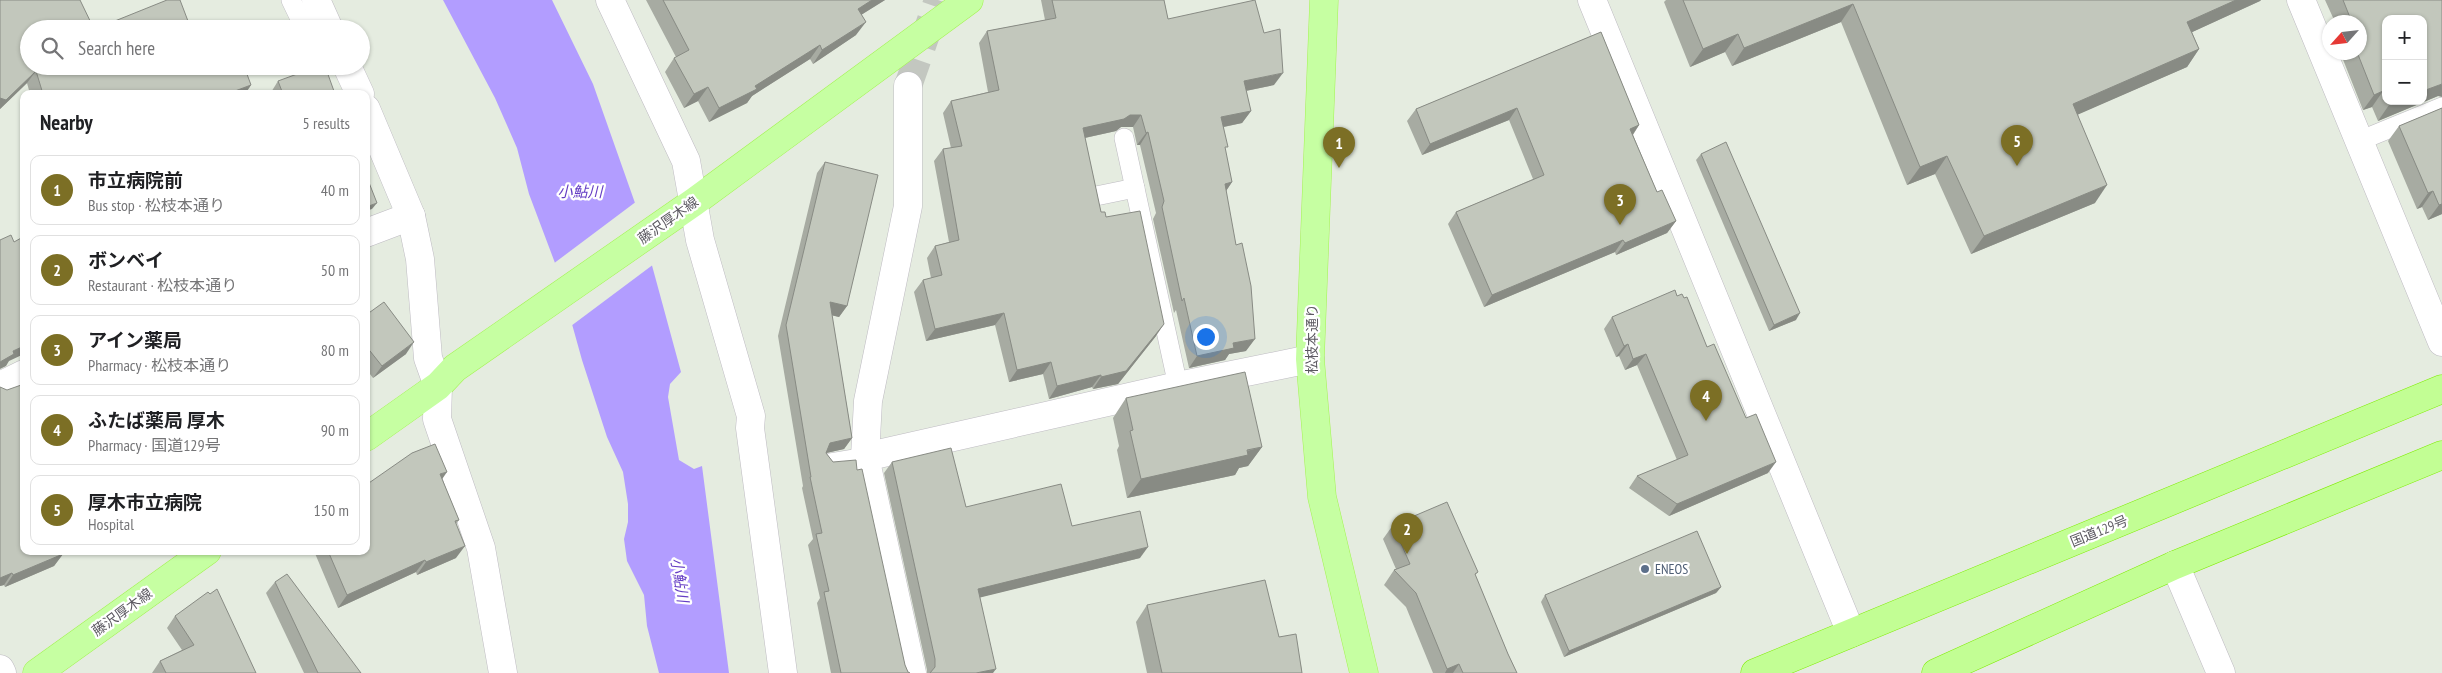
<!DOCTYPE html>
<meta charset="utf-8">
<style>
:root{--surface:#fff;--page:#f6f6f6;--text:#202124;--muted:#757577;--line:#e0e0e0;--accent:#7c6f25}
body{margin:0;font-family:"PT Sans Narrow","Noto Sans JP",sans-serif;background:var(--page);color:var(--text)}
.controls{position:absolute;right:15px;top:15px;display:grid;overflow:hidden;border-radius:10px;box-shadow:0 1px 4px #0004}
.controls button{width:45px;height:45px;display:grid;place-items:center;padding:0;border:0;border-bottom:1px solid var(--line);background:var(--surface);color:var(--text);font:25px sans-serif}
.compass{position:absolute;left:2322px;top:15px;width:45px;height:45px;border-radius:50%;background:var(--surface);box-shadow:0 1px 4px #0004;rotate:243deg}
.you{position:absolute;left:1205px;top:336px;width:18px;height:18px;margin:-12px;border:4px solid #fff;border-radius:50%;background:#1a73e8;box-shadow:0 0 0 8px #1a73e833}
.badge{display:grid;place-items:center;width:32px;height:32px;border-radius:50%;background:var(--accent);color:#fff;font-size:16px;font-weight:700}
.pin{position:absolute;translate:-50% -41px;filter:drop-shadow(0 1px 2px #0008)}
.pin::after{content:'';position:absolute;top:26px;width:18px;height:15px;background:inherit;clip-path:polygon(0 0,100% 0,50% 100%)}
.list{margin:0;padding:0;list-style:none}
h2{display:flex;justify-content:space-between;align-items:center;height:65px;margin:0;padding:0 20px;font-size:21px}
h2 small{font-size:16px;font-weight:400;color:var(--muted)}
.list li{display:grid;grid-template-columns:32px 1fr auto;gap:15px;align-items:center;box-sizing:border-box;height:70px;margin:0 10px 10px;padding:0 10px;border:1px solid var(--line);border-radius:10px}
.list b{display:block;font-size:19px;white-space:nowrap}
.list p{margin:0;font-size:16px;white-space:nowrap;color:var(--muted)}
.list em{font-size:16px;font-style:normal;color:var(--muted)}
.icon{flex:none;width:28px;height:28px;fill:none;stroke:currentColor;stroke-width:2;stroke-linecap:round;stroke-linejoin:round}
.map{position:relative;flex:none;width:2442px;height:673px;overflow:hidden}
.search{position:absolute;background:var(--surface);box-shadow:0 1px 4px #0004;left:20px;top:20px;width:350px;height:55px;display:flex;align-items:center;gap:12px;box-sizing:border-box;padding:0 18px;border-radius:28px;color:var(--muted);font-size:19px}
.panel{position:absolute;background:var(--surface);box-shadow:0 1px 4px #0004;left:20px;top:90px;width:350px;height:465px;border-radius:10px}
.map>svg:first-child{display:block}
</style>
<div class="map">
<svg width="2442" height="673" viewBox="0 0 2442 673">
<rect width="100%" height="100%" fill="#e5ece0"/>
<!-- water -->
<path fill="#b29dff" d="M443,0h109l41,84 42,119 46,169 -11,12 -2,13 11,63 15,9 8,-3 27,207h-70l-12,-47 -3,-31 -17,-34 -3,-22 4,-17v-18l-5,-32 -16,-35 -25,-77 -27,-97 -26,-69 -12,-46 -22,-50z"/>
<!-- pier -->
<path fill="#e5ece0" d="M637,201l17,63 -83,62 -18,-62z"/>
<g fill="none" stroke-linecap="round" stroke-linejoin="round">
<!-- minor-tunnel -->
<path stroke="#c3c7c0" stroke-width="28" stroke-dasharray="28 14" stroke-linecap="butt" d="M908,86l30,-86"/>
<defs>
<g id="service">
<path d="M291,0l14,29"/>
<path d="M1124,138l54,248"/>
<path d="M2359,141l83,-34"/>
<path d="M1096,196l39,-8"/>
<path d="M829,463l36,-6"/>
</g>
<g id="minor">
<path d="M316,0l13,29"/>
<path d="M610,0l76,161 14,79 51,176 -1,12 33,245"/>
<path d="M1592,0l259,633"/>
<path d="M2301,0l141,342"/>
<path d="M347,66l13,28"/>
<path d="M908,86v120l-40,195 -3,56 47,216"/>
<path d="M366,109l45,107 9,43 8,99 10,28 -1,33 44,129 22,125"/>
<path d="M366,233l45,-17"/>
<path d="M0,386l24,-12"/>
<path d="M865,457l313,-71 132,-27"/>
<path d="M2175,565l46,108"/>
<path d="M0,669l2,4"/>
</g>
<g id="primary">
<path d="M1324,0l-14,359 12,138 42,176"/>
<path d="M366,437l72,-51 17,-18 239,-166 275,-202"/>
<path d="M37,673l170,-122"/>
</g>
<g id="trunk">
<path d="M1755,673l687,-284"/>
<path d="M1936,673l239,-108 267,-110"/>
</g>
</defs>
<!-- service casing -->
<use href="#service" stroke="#bebbc2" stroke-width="20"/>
<!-- minor casing -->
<use href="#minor" stroke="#bebbc2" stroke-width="29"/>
<!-- primary casing -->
<use href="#primary" stroke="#a4f352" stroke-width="29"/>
<!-- trunk casing -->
<use href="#trunk" stroke="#7fec00" stroke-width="29"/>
<!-- service -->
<use href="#service" stroke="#fff" stroke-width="19"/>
<!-- minor -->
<use href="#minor" stroke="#fff" stroke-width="28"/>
<!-- primary -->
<use href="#primary" stroke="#c6ffa2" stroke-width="28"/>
<!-- trunk -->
<use href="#trunk" stroke="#c2fe94" stroke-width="28"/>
</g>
<!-- wall -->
<g fill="#a7aba2" fill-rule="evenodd">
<path d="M0,0l94,29 157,56 -6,9h-215l-3,-11 -27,26z"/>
<path d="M646,0h239l-24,15 -5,20 -43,29 -3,-5 -58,37 -5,7 -38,19 -11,-21 -14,7 -19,-36 9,-14 2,-1z"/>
<path d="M1041,0h123l4,19 106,66 -28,6 5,20 -9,12 -18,4 1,24 7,31 -6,9 20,160 -17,3 -4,6 -36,8 -13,-58 -2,3 -21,-94 3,-6 -16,-68h-3l-4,-18h-12l-5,4 -31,7 16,74 5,5 50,119 -38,48 -25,5 -1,-2 -43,12 -6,-25 -34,8 -14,-57 -69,16 -12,-49 9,-12 8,-2 -4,-20 8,-12 14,-4 -15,-81 9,-12 8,-1 -8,-35 8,-12 37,-9 -9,-49 8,-12 58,-11z"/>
<path d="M1666,0h595l-1,1 -68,31 7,17 -12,18 -109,47 17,89 -124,51 -36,-80 -28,11 -66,-163 -109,44 -7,-14 -35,15 -26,-65z"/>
<path d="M2325,0h117l-4,96 -60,25 -6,-14 -9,3 -23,-58h20v-30h-25zM2386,19l37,82h-37z"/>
<path d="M1601,32l38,93 -6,10 24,57 19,29 -9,12 -51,22 -1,-3 -131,55 -36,-83 8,-12 77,-33 -24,-59 -87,35 -15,-34 9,-12z"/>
<path d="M278,81l57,13h-65z"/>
<path d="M2442,108v106l-14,6 -6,-13 -5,2 -29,-68 11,-15z"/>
<path d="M1701,154l95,166 -27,11 -73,-171z"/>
<path d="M825,162l22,144 -8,11 -7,-2 20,123 -8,11 -18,4 7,9 24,8 48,195 3,7 2,1h-79l-14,-70 3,-5 -12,-53 5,-6 -11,-51 1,-2 -25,-150 39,-163z"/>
<path d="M1677,296l30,51 61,126 -99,43 -40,-28 8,-12 40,-16 -40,-95 -12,5 -6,-14 -3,1 -12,-28 8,-12z"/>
<path d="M366,315l40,39 -33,24 -7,-9z"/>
<path d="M0,387l63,167 -9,12 -49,21 -1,-2 -4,1z"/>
<path d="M1126,398l136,49 -14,19 -9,2 -4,7 -108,23 -10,-48 2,-4 -6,-28z"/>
<path d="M892,462l74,45 106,19 68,32 -160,39 13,76h-66v-3l-43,-197z"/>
<path d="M442,479l17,41 -3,4v34l-39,17 -1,-3 -78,36 -24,-57h52z"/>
<path d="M1393,525l85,47 -3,3 33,79 9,19h-84l-27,-66 -22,-22 10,-15 2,-1 -13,-30z"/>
<path d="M275,582l86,91h-57l-38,-80z"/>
<path d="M1721,587l-5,6 -152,64 -23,-55 4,-7z"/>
<path d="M1147,605l132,32 22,28 1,8h-155l-11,-51z"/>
<path d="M175,616l81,57h-104l8,-12 22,-11 -15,-22z"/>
</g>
<!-- shaded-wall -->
<g fill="#888b84">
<path d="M872,0h13l-37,23 10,-14z"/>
<path d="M2236,0h25l-1,1 -85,39 12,-18z"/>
<path d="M1853,4l-12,18 -109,44 12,-18z"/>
<path d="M866,22l-10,13 -43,29 9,-14z"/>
<path d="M1738,34l-13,18 -35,15 13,-18z"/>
<path d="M820,45l-10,14 -58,37 -5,7 -38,19 10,-14z"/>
<path d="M2199,49l-12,18 -126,55 12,-18z"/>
<path d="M36,71l-9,12 -27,26v-11z"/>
<path d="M1283,73l-9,12 -39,8 9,-12z"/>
<path d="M2442,84v13l-4,-1 -60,25 11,-16 9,-4h25v-10z"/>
<path d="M251,85l-6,9h-18z"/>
<path d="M708,87l-10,14 -14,7 10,-14z"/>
<path d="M2383,91l-11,16 -9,3 11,-15z"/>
<path d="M1517,108l-8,12 -87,35 8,-11z"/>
<path d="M1251,111l-9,12 -29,6 8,-12z"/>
<path d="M1130,115h11l-8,12h-12l-5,4 -41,9 8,-12z"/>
<path d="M1639,125l-8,12 -1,-8z"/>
<path d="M1148,132l-8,13h-3l9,-12z"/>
<path d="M1947,156l-12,18 -28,11 13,-18z"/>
<path d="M1232,182l-8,12 1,-10z"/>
<path d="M2107,185l-12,18 -124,51 13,-18z"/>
<path d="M2433,191l-11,16 -5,2 11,-16z"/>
<path d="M377,203l-5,6 -6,2v-4z"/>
<path d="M2442,204v10l-14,6 11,-15z"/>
<path d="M1676,221l-9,12 -51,22 9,-12z"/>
<path d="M1623,240l-8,12 -131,55 8,-12z"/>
<path d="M830,302l17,4 -8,11 -17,-4z"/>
<path d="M1004,313l-9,12 -69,16 9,-12z"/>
<path d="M1800,313l-4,7 -27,11 5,-6z"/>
<path d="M1164,324l-8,12 -38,48 -25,5 8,-12z"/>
<path d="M1255,339l-9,12 -17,3 -4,6 -36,8 8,-12 36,-13z"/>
<path d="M414,342l-8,12 -33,24 9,-12z"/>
<path d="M1628,344l-9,12 -3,1 8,-11z"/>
<path d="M24,346v8l-15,7 -3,5 -6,3v-7l13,-11z"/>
<path d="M1646,354l-9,11 -12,5 8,-11z"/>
<path d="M1051,362l-8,12 -34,8 8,-12z"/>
<path d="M1101,375l-9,12 -43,12 8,-13z"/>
<path d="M852,438l-8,11 -22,5 8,-11z"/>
<path d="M1262,447l-14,19 -9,2 -4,7 -108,23 14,-19z"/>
<path d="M1776,462l-8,11 -99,43 8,-12z"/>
<path d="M447,472l-9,13 2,-11z"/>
<path d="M465,546l-9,12 -39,17 9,-13z"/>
<path d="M1148,547l-8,11 -170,42 8,-11z"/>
<path d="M63,554l-9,12 -49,21 8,-12z"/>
<path d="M425,560l-9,12 -78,36 9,-13z"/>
<path d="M12,573l-8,12 -4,1v-8z"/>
<path d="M1721,587l-5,6 -152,64 5,-6z"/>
<path d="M1459,664l-6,9h-8l2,-4z"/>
<path d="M996,669l-3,4h-17z"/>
</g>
<!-- building -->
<g fill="#c2c7bc" stroke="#888b84">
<path d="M0,0h80l14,29h-65v37h215l7,19 -24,9h-184l-7,-23 -30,29 -6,-2z"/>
<path d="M167,0h13l11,29h-96z"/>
<path d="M663,0h209l-14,9 8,13 -44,28 -2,-5 -65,41 2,3 -38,19 -11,-21 -14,7 -20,-36 15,-8z"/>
<path d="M1052,0h112l4,19 87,-19 9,33 16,-4 3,44 -39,8 7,30 -30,6 7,30h-3l7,35 -7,2 11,61 6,-2 9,43 4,53 -22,4 1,5 -37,8 -13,-58 -2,3 -20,-94 2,-6 -16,-69 -2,1 -5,-18h-11l-6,4 -41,9 18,84h4l1,5 34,-6 24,113 -38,47 -25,6v-2l-44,11 -6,-24 -34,8 -13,-57 -69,16 -12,-49 19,-5 -7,-29 24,-6 -16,-91 19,-3 -11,-45 48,-11 -12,-59 69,-13z"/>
<path d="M1683,0h553l-49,22 12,27 -126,55 34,81 -123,51 -37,-80 -27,11 -67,-163 -109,44 -6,-14 -35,15z"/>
<path d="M2343,0h99v84l-19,7v-72h-37v79l-3,-7 -9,4 -17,-43h3v-30h-15l6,-2z"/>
<path d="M226,22l3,7h-20z"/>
<path d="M206,25l1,4h-11z"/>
<path d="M1601,32l38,93 -9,4 27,63 5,-2 14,31 -51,22 -2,-3 -131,55 -36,-83 88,-37 -27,-67 -87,36 -14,-35z"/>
<path d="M319,66h6l10,28h-52l-5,-13z"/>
<path d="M2387,101h11l-9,4z"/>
<path d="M2442,108v96l-3,1 -6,-14 -5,2 -29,-67z"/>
<path d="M1726,142l74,171 -26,12 -73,-171z"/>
<path d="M825,162l53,13 -31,131 -17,-4 22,136 -22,5 -4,10 7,9 23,-2 1,10 5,-1 43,196 3,7 2,1h-69l-17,-81 5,-1 -13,-57 6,-1 -12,-56h1l-25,-152z"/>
<path d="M366,175l11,28 -11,4z"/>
<path d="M11,235l3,7 9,-5 1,3v106l-11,5 1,3 -14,8v-122z"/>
<path d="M1675,290l2,6 5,-2 2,4 3,-1 20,50 7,-3 32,74 10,-4 20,48 -99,42 -40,-28 51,-21 -42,-101 -13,5 -5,-15 -4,2 -12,-29z"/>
<path d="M384,302l30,40 -32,24 -16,-20v-31z"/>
<path d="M1245,372l17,75 -15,3 1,5 -107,24 -11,-48 3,-1 -7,-32z"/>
<path d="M24,384v167h37l2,3 -50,21 -1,-2 -12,5v-191l7,3z"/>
<path d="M435,444l12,28 -7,2 19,46 -4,1 10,25 -39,16 -1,-2 -78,35 -19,-44h38v-66l46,-32z"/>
<path d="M951,448l15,59 95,-23 11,42 68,-15 8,36 -170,42 18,80 -20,4h-46l5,-6v-8l-43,-197z"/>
<path d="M1447,502l31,70 -3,2 33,80 9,19h-54l-4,-9 -12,5 -31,-76 -22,-23 16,-6 -17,-39z"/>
<path d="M1697,531l24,56 -152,64 -24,-56z"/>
<path d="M287,574l74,99h-43l-43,-91z"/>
<path d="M1265,580l14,57 17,-3 6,39h-140l-15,-68z"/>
<path d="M217,589l39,84h-90l-6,-12 34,-16 -19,-29 33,-24 2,2z"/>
</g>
<!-- markers -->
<circle fill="#5c6f8a" stroke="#fff" stroke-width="2" cx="1645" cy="569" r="5"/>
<g text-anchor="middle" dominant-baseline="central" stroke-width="4.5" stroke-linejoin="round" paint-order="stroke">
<!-- street labels -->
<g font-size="14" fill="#5c5961" stroke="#fff">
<text transform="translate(668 220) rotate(-35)">藤沢厚木線</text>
<text transform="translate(1312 339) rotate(-90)">松枝本通り</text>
<text transform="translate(2099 531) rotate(-22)">国道129号</text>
<text transform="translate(122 612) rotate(-36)">藤沢厚木線</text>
</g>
<!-- service labels -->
<g font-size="14" fill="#4e5e75" stroke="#fff" text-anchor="start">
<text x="1655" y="569">ENEOS</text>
</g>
<!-- water labels -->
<g font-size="15" font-style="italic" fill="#653ec4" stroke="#fff">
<text x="580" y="191">小鮎川</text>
<text transform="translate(680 580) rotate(81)">小鮎川</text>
</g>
</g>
</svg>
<div class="controls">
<button>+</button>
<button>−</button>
</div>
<svg class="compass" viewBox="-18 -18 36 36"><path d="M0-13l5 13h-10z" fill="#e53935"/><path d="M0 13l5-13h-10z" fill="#757577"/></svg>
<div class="you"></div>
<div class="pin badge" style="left:1339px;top:168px">1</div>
<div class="pin badge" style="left:1407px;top:554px">2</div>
<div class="pin badge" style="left:1620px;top:225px">3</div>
<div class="pin badge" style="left:1706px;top:421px">4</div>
<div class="pin badge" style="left:2017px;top:166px">5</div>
<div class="search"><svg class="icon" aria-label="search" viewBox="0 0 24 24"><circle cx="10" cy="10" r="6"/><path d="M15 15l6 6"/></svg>Search here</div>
<section class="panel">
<h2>Nearby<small>5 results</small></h2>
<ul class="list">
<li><span class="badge">1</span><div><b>市立病院前</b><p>Bus stop · 松枝本通り</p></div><em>40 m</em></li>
<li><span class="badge">2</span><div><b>ボンベイ</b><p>Restaurant · 松枝本通り</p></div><em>50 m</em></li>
<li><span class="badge">3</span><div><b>アイン薬局</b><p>Pharmacy · 松枝本通り</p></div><em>80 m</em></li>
<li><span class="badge">4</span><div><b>ふたば薬局 厚木</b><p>Pharmacy · 国道129号</p></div><em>90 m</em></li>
<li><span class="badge">5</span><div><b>厚木市立病院</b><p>Hospital</p></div><em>150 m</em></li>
</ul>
</section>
</div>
